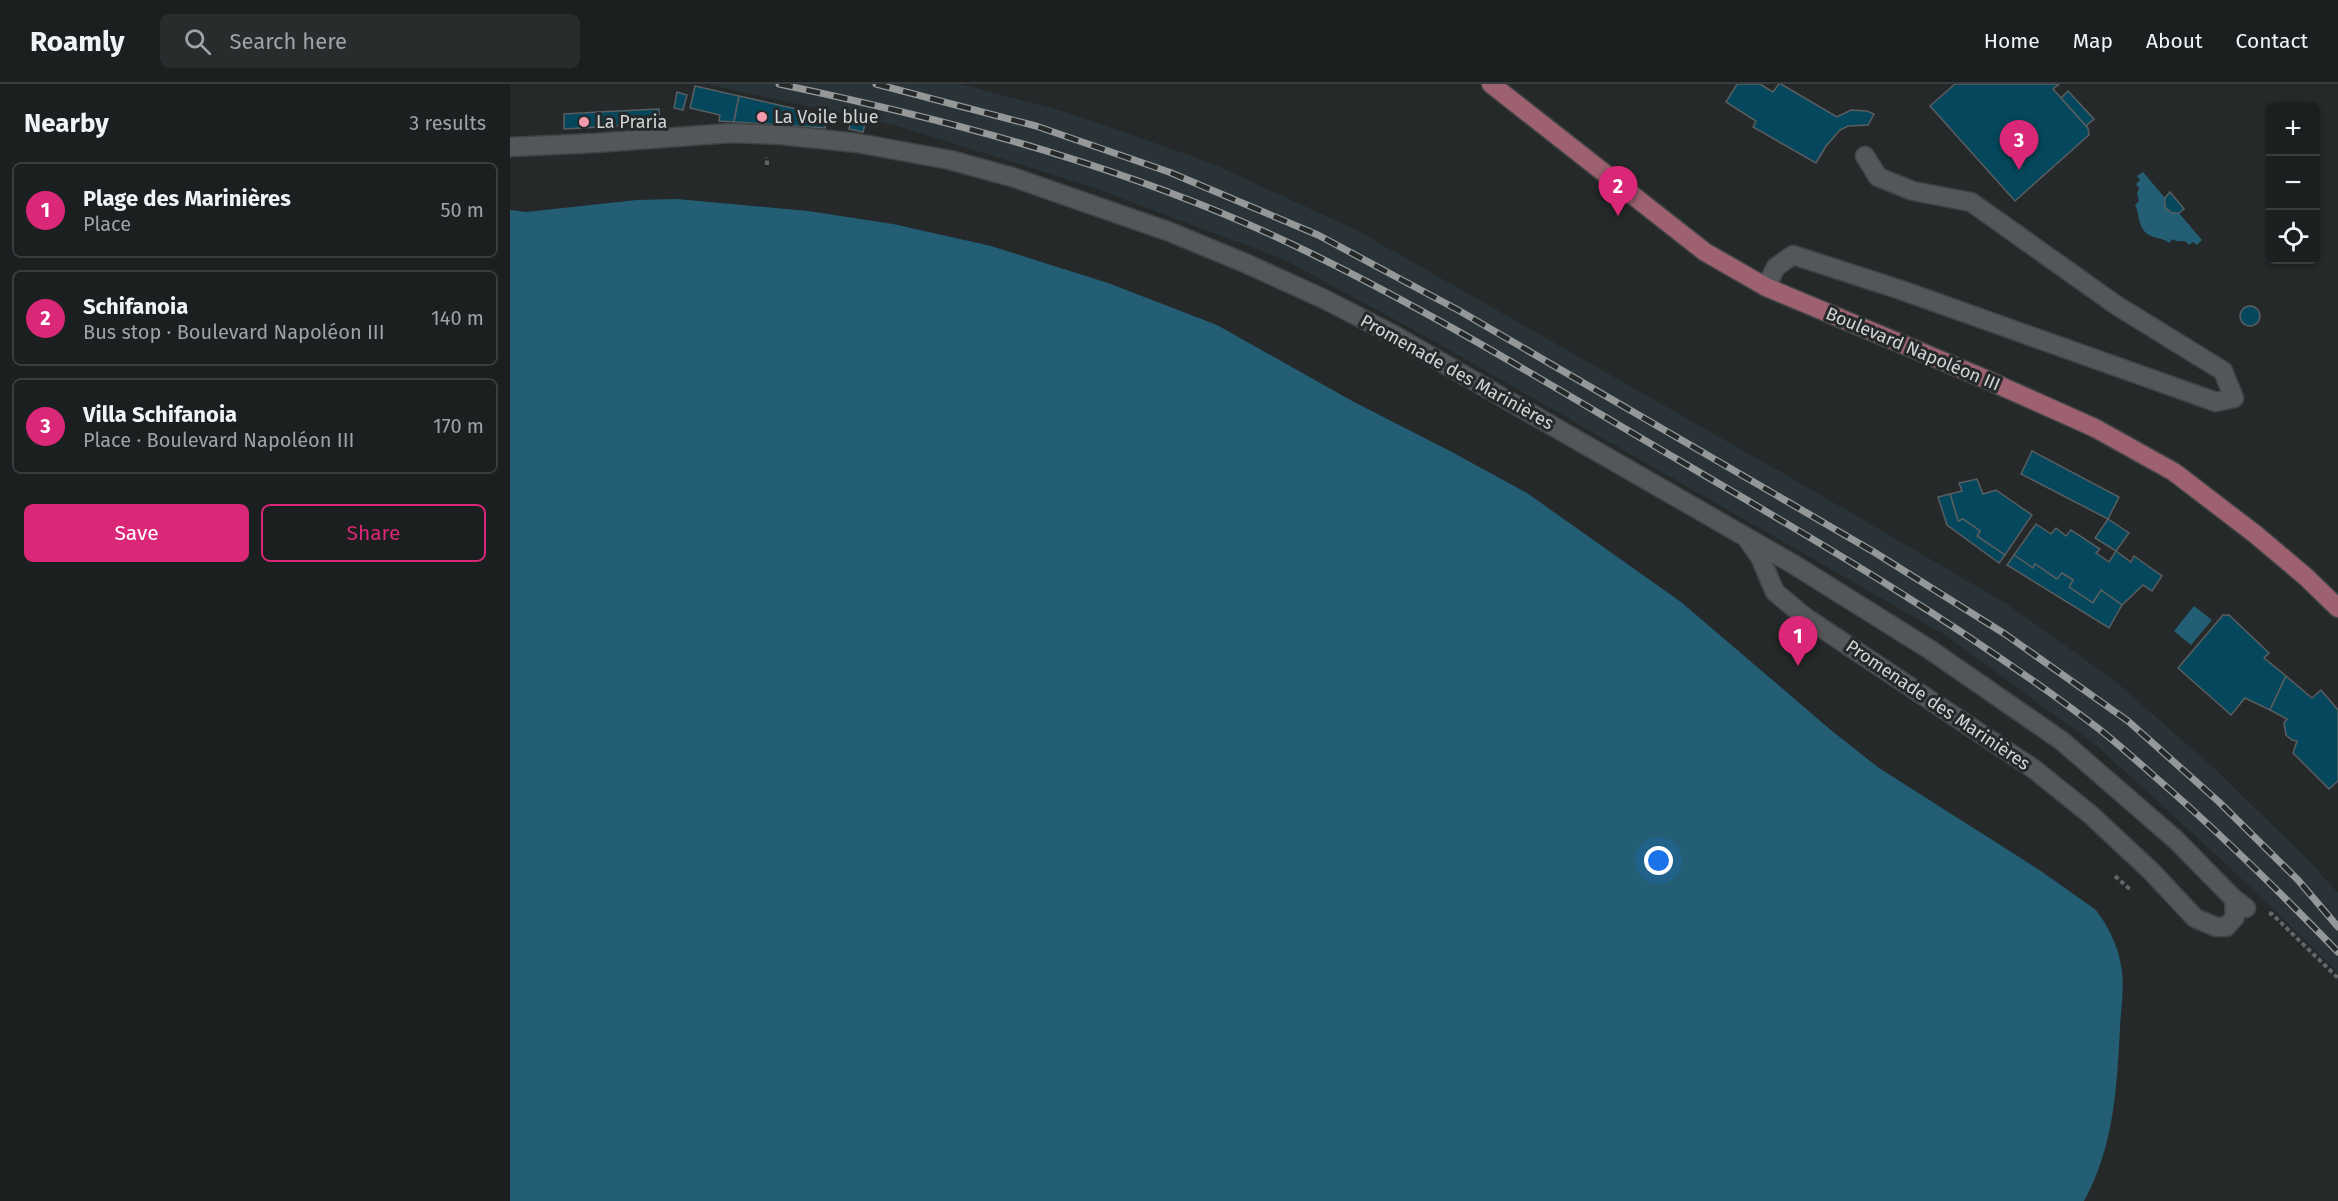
<!DOCTYPE html>
<meta charset="utf-8">
<style>
:root{--surface:#1c1f20;--page:#292c2d;--text:#f1f3f6;--muted:#a0a2a5;--line:#3a3d3e;--accent:#db2777}
body{margin:0;font-family:"Fira Sans",sans-serif;background:var(--page);color:var(--text)}
.controls{position:absolute;right:18px;top:18px;display:grid;overflow:hidden;border-radius:9px;box-shadow:0 2px 4px #0004}
.controls button{width:54px;height:54px;display:grid;place-items:center;padding:0;border:0;border-bottom:2px solid var(--line);background:var(--surface);color:var(--text);font:30px sans-serif}
.you{position:absolute;left:1149px;top:777px;width:21px;height:21px;margin:-15px;border:4px solid #fff;border-radius:50%;background:#1a73e8;box-shadow:0 0 0 9px #1a73e833}
.badge{display:grid;place-items:center;width:39px;height:39px;border-radius:50%;background:var(--accent);color:#fff;font-size:20px;font-weight:700}
.pin{position:absolute;translate:-50% -50px;filter:drop-shadow(0 2px 3px #0008)}
.pin::after{content:'';position:absolute;top:32px;width:21px;height:18px;background:inherit;clip-path:polygon(0 0,100% 0,50% 100%)}
.list{margin:0;padding:0;list-style:none}
h2{display:flex;justify-content:space-between;align-items:center;height:78px;margin:0;padding:0 24px;font-size:26px}
h2 small{font-size:20px;font-weight:400;color:var(--muted)}
.list li{display:grid;grid-template-columns:39px 1fr auto;gap:18px;align-items:center;box-sizing:border-box;height:96px;margin:0 12px 12px;padding:0 12px;border:2px solid var(--line);border-radius:9px}
.list b{display:block;font-size:22px;white-space:nowrap}
.list p{margin:0;font-size:20px;white-space:nowrap;color:var(--muted)}
.list em{font-size:20px;font-style:normal;color:var(--muted)}
.actions{display:flex;gap:12px;padding:18px 24px}
.actions a{flex:1;padding:14px 0;border:2px solid var(--accent);border-radius:9px;text-align:center;font-size:21px;color:var(--accent)}
.actions .main{background:var(--accent);color:#fff}
.icon{flex:none;width:33px;height:33px;fill:none;stroke:currentColor;stroke-width:2;stroke-linecap:round;stroke-linejoin:round}
.map{position:relative;flex:none;width:1828px;height:1117px;overflow:hidden}
header{display:flex;align-items:center;gap:36px;box-sizing:border-box;height:84px;padding:0 30px;background:var(--surface);border-bottom:2px solid var(--line)}
header strong{font-size:28px}
nav{display:flex;gap:33px;margin-inline-start:auto;font-size:21px}
.search{width:420px;height:54px;background:var(--page);display:flex;align-items:center;gap:15px;box-sizing:border-box;padding:0 21px;border-radius:9px;color:var(--muted);font-size:22px}
main{display:flex}
aside{flex:1;background:var(--surface)}
.map>svg:first-child{display:block}
</style>
<header>
<strong>Roamly</strong>
<div class="search"><svg class="icon" aria-label="search" viewBox="0 0 24 24"><circle cx="10" cy="10" r="6"/><path d="M15 15l6 6"/></svg>Search here</div>
<nav><a>Home</a><a>Map</a><a>About</a><a>Contact</a></nav>
</header>
<main>
<aside>
<h2>Nearby<small>3 results</small></h2>
<ul class="list">
<li><span class="badge">1</span><div><b>Plage des Marinières</b><p>Place</p></div><em>50 m</em></li>
<li><span class="badge">2</span><div><b>Schifanoia</b><p>Bus stop · Boulevard Napoléon III</p></div><em>140 m</em></li>
<li><span class="badge">3</span><div><b>Villa Schifanoia</b><p>Place · Boulevard Napoléon III</p></div><em>170 m</em></li>
</ul>
<div class="actions"><a class="main">Save</a><a>Share</a></div>
</aside>
<div class="map">
<svg width="1828" height="1117" viewBox="0 0 1828 1117">
<rect width="100%" height="100%" fill="#25292a"/>
<!-- built -->
<path fill="#2a3438" d="M198,0h252l106,28 145,51 145,67 425,242 226,132 108,77 102,90 94,92 27,30v79l-115,-111 -126,-115 -155,-113 -508,-292 -149,-81 -193,-73 -194,-61z"/>
<!-- water -->
<g fill="#235e74">
<path d="M1633,88l22,26c-1,7 1,11 7,15h7l23,27 -5,5 -4,-3 -4,3 -4,-4h-9l-3,-2 -4,4c-7,-6 -16,-4 -23,-10 -9,-8 -6,-20 -11,-28l4,-4 -2,-7 2,-6 -3,-4 4,-4 -3,-4z"/>
<path d="M167,115l131,12 85,13 98,22 117,37 109,42 137,77 96,49 77,42 154,109 151,129 47,37 159,101 58,41c13,17 24,40 26,62 2,18 -1,38 -2,55 -3,60 -6,120 -36,174h-1574v-991l16,2 111,-12z"/>
<path d="M1684,522l18,14 -21,25 -17,-14z"/>
</g>
<!-- building -->
<g fill="#05485d" stroke="#5a5e60" stroke-width="1.5">
<path d="M1227,0h23l13,8 6,-8h2l56,33 14,-7 16,1 7,3 -6,11 -20,1 -8,4 -14,16 -10,17 -63,-36 3,-6 -30,-19z"/>
<path d="M1445,0h104l-6,5 35,39 1,7 -74,66 -85,-95z"/>
<path d="M185,2l44,10 -5,26 -15,-1 1,-6 -30,-7z"/>
<path d="M1558,7l26,28 -8,7 -25,-28z"/>
<path d="M167,8l10,3 -4,15 -9,-2z"/>
<path d="M229,12l89,20 -3,12 -91,-6z"/>
<path d="M149,25l1,14 -61,4 -1,-15z"/>
<path d="M88,28l1,15 -35,2v-15z"/>
<path d="M341,37l14,3 -2,8 -14,-3z"/>
<path d="M1660,108l14,17 -5,4h-7l-7,-6v-9z"/>
<circle cx="1740" cy="232" r="10"/>
<path d="M1522,367l87,46 -11,22 -87,-45z"/>
<path d="M1467,395l6,15 13,-4 36,25 -27,40 -28,-19 3,-5 -17,-12 -5,2 -8,-27 12,-3 -3,-8z"/>
<path d="M1440,410l8,27 5,-2 17,12 -3,5 28,19 -6,8 -52,-38 -9,-28z"/>
<path d="M1598,435l21,14 -13,18 -21,-13z"/>
<path d="M1526,440l15,10 5,-6 10,8 5,-6 29,19 -4,4 13,9 7,-11 15,11 3,-6 28,20 -10,15 -9,-6 -21,20 -21,-15 -8,13 -24,-16 4,-7 -11,-7 -5,6 -22,-15 -2,4 -19,-13z"/>
<path d="M1504,471l19,13 2,-4 22,15 5,-6 11,7 -4,7 24,16 8,-13 21,15 -13,23 -102,-63z"/>
<path d="M1713,531h6l40,38 -5,5 22,18 -16,34 -25,-12 -14,17 -53,-47z"/>
<path d="M1776,592l26,22 9,-8 17,20v71l-9,8 -36,-36 4,-12 -5,-1 -6,-5 -2,-12 3,-4 -17,-9z"/>
</g>
<g fill="none" stroke-linecap="round" stroke-linejoin="round">
<defs>
<g id="minor">
<path d="M0,63l85,-4 136,-10 51,2 75,8 93,17 62,17 158,55 75,31 79,36 70,36 399,229 136,85 133,92 114,99 58,59 12,9"/>
<path d="M1256,203l10,-20 17,-12 108,35 315,112 18,-4 -11,-27 -107,-66 -145,-103 -58,-11 -35,-14 -13,-21"/>
<path d="M1238,456l12,17 15,35 30,25 229,152 57,46 61,57 43,46 21,9h10l9,-10 -1,-18"/>
</g>
<path id="major" d="M981,0l214,168 61,35 217,91 112,50 79,44 81,62 51,43 32,31"/>
</defs>
<!-- minor casing -->
<use href="#minor" stroke="#414445" stroke-width="21"/>
<!-- major casing -->
<use href="#major" stroke="#414445" stroke-width="21"/>
<!-- path -->
<g stroke="#626667" stroke-width="4" stroke-dasharray="4.5 3" stroke-linecap="butt">
<path d="M257,81v-8"/>
<path d="M1605,792l17,15"/>
<path d="M1759,829l3,1 66,64"/>
</g>
<!-- minor -->
<use href="#minor" stroke="#535759" stroke-width="18"/>
<!-- major -->
<use href="#major" stroke="#9d6170" stroke-width="18"/>
<defs>
<g id="rail">
<path d="M269,0c180,38 361,86 527,167 122,59 239,131 357,200 149,87 298,173 436,278 19,15 37,31 55,47 65,56 125,115 184,176"/>
<path d="M366,0l160,42 133,46 149,63 140,75 416,242 131,82 123,87 91,81 79,78 40,47"/>
</g>
</defs>
<!-- rail casing -->
<use href="#rail" stroke="#949899" stroke-width="7"/>
<!-- rail -->
<use href="#rail" stroke="#25292a" stroke-width="4.5" stroke-dasharray="14" stroke-linecap="butt"/>
</g>
<!-- markers -->
<g fill="#f39aac" stroke="#25292a" stroke-width="2">
<circle cx="252" cy="33" r="6"/>
<circle cx="74" cy="38" r="6"/>
</g>
<g text-anchor="middle" dominant-baseline="central" stroke-width="6" stroke-linejoin="round" paint-order="stroke">
<!-- poi labels -->
<g font-size="18" fill="#d1d4d5" stroke="#25292a" text-anchor="start">
<text x="264" y="33">La Voile blue</text>
<text x="86" y="38">La Praria</text>
</g>
<!-- street labels -->
<g font-size="18" fill="#d1d4d5" stroke="#25292a">
<text transform="translate(1403 265) rotate(23)">Boulevard Napoléon III</text>
<text transform="translate(947 288) rotate(29)">Promenade des Marinières</text>
<text transform="translate(1428 621) rotate(34)">Promenade des Marinières</text>
</g>
</g>
</svg>
<div class="controls">
<button>+</button>
<button>−</button>
<button><svg class="icon" aria-label="locate" viewBox="0 0 24 24"><circle cx="12" cy="12" r="6"/><path d="M12 2v4M12 18v4M2 12h4M18 12h4"/></svg></button>
</div>
<div class="you"></div>
<div class="pin badge" style="left:1288px;top:582px">1</div>
<div class="pin badge" style="left:1108px;top:132px">2</div>
<div class="pin badge" style="left:1509px;top:86px">3</div>
</div>
</main>
